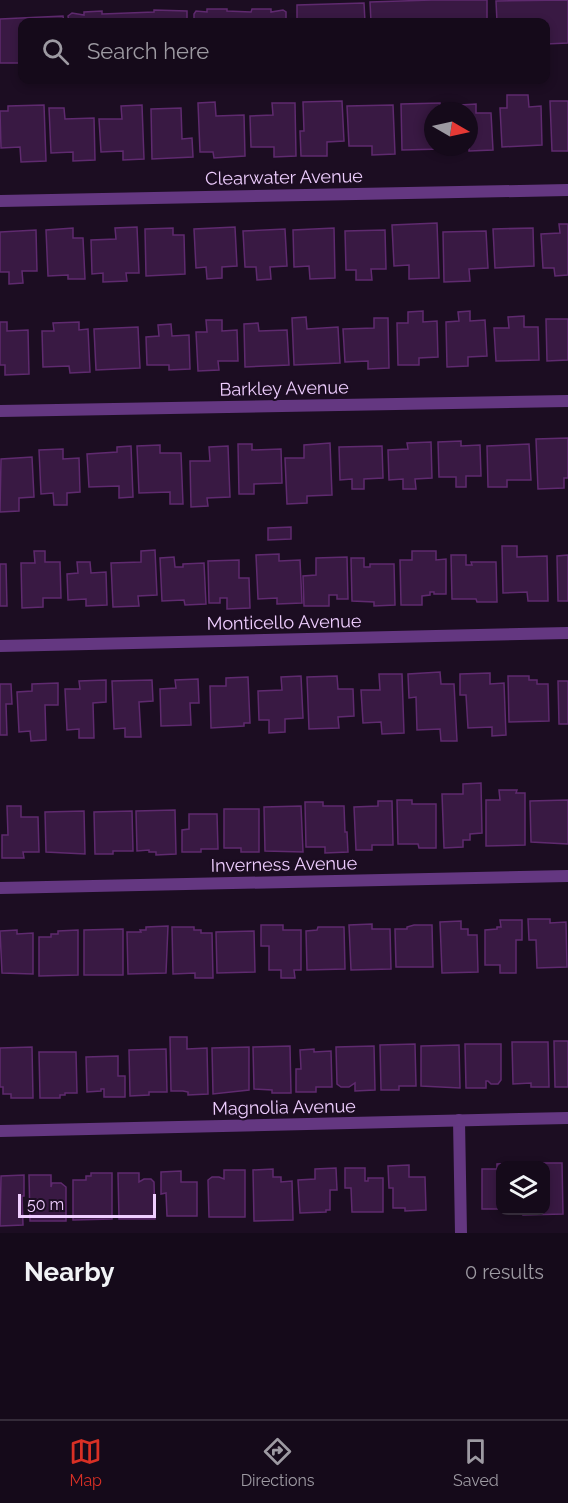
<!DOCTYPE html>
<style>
:root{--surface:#150a1a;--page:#1e1323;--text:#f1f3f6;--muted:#9d9aa2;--line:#342b39;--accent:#d93025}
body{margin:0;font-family:Raleway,sans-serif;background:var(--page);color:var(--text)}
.controls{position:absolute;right:18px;bottom:18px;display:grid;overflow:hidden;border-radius:12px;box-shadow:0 3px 9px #0003}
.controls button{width:54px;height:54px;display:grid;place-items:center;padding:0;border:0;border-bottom:2px solid var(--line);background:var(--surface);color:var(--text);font:30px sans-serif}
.compass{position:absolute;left:424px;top:102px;width:54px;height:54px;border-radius:50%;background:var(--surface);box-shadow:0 3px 9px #0003;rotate:99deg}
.scale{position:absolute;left:18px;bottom:15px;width:138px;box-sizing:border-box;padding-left:6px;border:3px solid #efceff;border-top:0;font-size:16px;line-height:21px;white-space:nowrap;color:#efceff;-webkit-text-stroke:4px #1c0d22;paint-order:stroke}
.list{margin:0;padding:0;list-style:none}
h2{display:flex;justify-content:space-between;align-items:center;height:78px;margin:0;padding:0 24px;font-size:26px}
h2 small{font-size:20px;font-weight:400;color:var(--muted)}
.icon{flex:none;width:33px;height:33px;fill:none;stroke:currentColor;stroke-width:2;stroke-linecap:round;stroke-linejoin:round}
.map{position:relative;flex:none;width:568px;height:1233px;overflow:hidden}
.search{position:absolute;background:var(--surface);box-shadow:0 3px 9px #0003;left:18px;right:18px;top:18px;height:66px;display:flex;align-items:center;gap:15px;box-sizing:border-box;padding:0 21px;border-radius:12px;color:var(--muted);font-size:22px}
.sheet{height:186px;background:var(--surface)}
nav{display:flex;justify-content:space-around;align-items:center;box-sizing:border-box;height:84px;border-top:2px solid var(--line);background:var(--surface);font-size:16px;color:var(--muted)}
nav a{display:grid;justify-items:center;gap:3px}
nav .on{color:var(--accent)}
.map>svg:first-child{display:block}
</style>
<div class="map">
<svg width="568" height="1233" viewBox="0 0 568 1233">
<rect width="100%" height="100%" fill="#1c0d22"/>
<!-- building -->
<g fill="#391943" stroke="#5f2a6f" stroke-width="1.5">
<path d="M432,0h55v22h-116l-1,-20z"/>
<path d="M568,0v43l-22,1v-22h-49l-1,-21z"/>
<path d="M364,3l1,19h-68v-17z"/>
<path d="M207,9h20v2l24,1 1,-3h19v3l12,-2 3,2v10h-92v-8l2,-3 11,1z"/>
<path d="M154,10l33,1v11h-118l-1,-6 4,-3 12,2v-3l18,-1v3l52,-2z"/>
<path d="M63,16l1,6h-42v41h-22v-44z"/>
<path d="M507,95h21l1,12 12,-1 1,39 -40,2 -2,-39h7z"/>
<path d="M342,101l2,40 -17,1v14h-26l-1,-25h4l-1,-29z"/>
<path d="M550,101h18v50h-16z"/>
<path d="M215,102l1,14 28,-1 1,41 -31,2 -1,-6h-13l-2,-49z"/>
<path d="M272,103h23l1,53 -22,1v-10h-23l-1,-31 23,-1z"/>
<path d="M440,103v8h-7v36h9v2l-40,1 -1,-46z"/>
<path d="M476,104v9h15l2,37 -24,1v-40h-8v-6z"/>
<path d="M44,105l2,56 -25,1 -1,-15 -19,1 -1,-37h8v-5z"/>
<path d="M142,105l2,54 -21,1v-9l-22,1 -2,-33h23l-1,-13z"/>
<path d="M393,105l2,49 -23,1v-9h-23l-2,-40z"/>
<path d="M49,108h15l1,11 29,-1 1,42 -22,1v-9l-22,1z"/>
<path d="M181,108l1,31 10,-1 1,19 -41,2 -1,-50z"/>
<path d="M437,223l2,55 -30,1v-14l-15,1 -2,-41z"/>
<path d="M559,224h9v51l-13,1 -1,-8h-11l-2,-34 19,-1z"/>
<path d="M137,227l2,46h-13l1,8 -24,1v-9l-11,1 -1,-34 25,-1 -1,-11z"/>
<path d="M235,227l2,39 -15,1v11l-15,1 -1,-12 -10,1 -2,-39z"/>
<path d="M73,228v10h10l2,41h-17v-4l-20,1 -2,-46z"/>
<path d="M173,228v7h11l1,39 -39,2 -1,-47z"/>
<path d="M334,228l1,50 -25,1 -1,-13 -15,1 -1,-37z"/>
<path d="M533,228l1,38 -39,2 -2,-39z"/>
<path d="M285,229l2,37 -17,1 1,12 -14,1 -1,-13h-11l-2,-36z"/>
<path d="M36,230l1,41h-15l1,12 -14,1v-12h-9v-40z"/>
<path d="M385,230l1,39h-15l1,11h-16v-10h-10l-1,-39z"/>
<path d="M486,231l2,37 -19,1 1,12 -26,1 -1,-50z"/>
<path d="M423,311v11l14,-1 1,36 -19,1v7h-21l-1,-42h11v-11z"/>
<path d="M470,311v10l15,-1 2,36 -19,1v9l-21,1 -1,-45 13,-1 -1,-9z"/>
<path d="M524,316v11h14l1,33 -43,1 -2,-33h15l-1,-11z"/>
<path d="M306,317l1,12 31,-2 2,36 -46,2 -2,-47z"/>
<path d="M374,318h14l1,50 -21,1v-8l-23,1 -2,-33 31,-1z"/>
<path d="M546,319h22v41l-21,1z"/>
<path d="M206,320h16v11l15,-1 1,31h-20l1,9 -21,1 -2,-39h11z"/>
<path d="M0,322h7v9l21,-1 1,44 -24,1v-10h-5z"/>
<path d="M79,322v8l9,-1 2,43 -20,1 -1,-7 -26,1 -1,-36h12l-1,-8z"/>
<path d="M258,323l1,8 28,-1 2,35 -44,2 -1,-43z"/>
<path d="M171,324l1,12 17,-1 1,34 -21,1v-5h-22l-1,-28 13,-1 -1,-11z"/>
<path d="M138,327l2,41 -44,2 -2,-41z"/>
<path d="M568,438v40h-4v10l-26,1 -2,-50z"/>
<path d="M461,441v5l19,-1 1,31h-15v11h-10v-10h-17l-1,-35z"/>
<path d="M431,442l1,36 -17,1 1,10h-13v-10l-14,1 -1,-30 20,-1 -1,-6z"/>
<path d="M330,443l2,52 -25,1v7l-20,1 -2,-46h19v-13z"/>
<path d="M238,444h14v6l29,-1 1,34 -28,1v10h-15z"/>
<path d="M529,444l2,36h-24v7h-19l-1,-41z"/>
<path d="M160,445v8h21l2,51h-13v-12l-31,1 -2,-47z"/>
<path d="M131,446l2,51 -14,1v-12l-30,1 -2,-33 30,-2v-5z"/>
<path d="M228,446l2,51 -23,1 1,8 -17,1 -1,-46h20l-1,-14z"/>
<path d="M382,446l1,32 -19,1v10h-12v-10l-12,1 -1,-33z"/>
<path d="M63,449v10l16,-1 1,34 -13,1v12h-13l-1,-12 -12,1 -2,-44z"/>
<path d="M32,457l2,40 -15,1v13l-19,1 1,-53z"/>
<path d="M291,527v12l-23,1v-12z"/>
<path d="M502,546h15v11l30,-1 1,45h-20l-1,-9 -24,1z"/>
<path d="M155,550l2,45 -19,1 1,10 -26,1 -2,-44 30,-1v-11z"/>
<path d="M34,551h11v11h15l1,36h-18v9l-21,1 -1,-45h14z"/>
<path d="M412,551h24v9l10,-1v35h-12v-2h-4v3l-8,1v9h-21l-1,-45h12z"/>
<path d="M279,554v7l21,-1 2,43 -25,1v-6l-19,1 -2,-44z"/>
<path d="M451,555h15v10h6l-1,-3h25l1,40h-20l-1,-3h-24z"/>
<path d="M568,555v46h-10l-1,-45z"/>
<path d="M174,557l1,10h8v-3l21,-1 2,41 -21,1 -1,-5 -22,1 -2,-43z"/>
<path d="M347,557l1,42h-11v-4h-8v11h-25l-1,-30 13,-1v-17z"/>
<path d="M351,558h13v9h6v-3h24l1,41 -21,1v-4l-22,-1z"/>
<path d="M239,560v18h10l1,30 -23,1v-11h-7v5h-11l-1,-42z"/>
<path d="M77,562h13l1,11 15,-1 1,33 -21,1v-7l-18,1 -1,-26 11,-1z"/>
<path d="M0,564h6l1,42h-7z"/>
<path d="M440,672l1,12h13l3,57h-16l-1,-12 -23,1 -1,-33 -7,1 -1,-24z"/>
<path d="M490,673v11l14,-1 2,52 -14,1v-9l-24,1 -2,-33h-6v-21z"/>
<path d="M379,674h23l2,59 -22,1 -1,-12 -18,1 -2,-33h19z"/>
<path d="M301,676l2,42 -18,1v13l-16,1v-13h-10l-1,-29 24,-1 -1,-13z"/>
<path d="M337,676l1,13h15l1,27 -16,1 1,11 -30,1 -2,-52z"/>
<path d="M508,676h21v4h8v4h11l1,37 -40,1z"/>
<path d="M248,677l2,46h-6v3l-33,2 -1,-42h16v-8z"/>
<path d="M198,679l1,24h-9l1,22 -30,1 -1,-37 16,-1 -1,-8z"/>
<path d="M106,680v22l-13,1 1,35h-15v-9l-12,1 -2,-41h15l-1,-8z"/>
<path d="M152,680l1,21 -14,1 2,35h-16v-9l-11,1 -2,-48z"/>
<path d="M558,681h10v43h-9z"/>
<path d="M58,683v22h-13l1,35 -15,1 -1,-10 -11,1 -2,-40 15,-1v-7z"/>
<path d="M0,684h11l1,20h-6l1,31h-7z"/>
<path d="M481,783l1,50 -12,1v6h-7v7l-19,1 -2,-54h21v-10z"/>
<path d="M499,790h18l-1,3h9v52l-39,1v-46h14z"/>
<path d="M397,800h15v4h24v44h-17l-1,-4h-20z"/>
<path d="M568,800v44l-37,-2 -1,-41z"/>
<path d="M378,801h14l1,44h-21v5h-16l-2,-43 24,-1z"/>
<path d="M305,802h18v4h21l1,26h2l1,20 -23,1v-6h-19z"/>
<path d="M7,806h14v11h17l1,35h-16l1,6h-22v-23h6z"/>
<path d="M301,806l2,46 -38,-1 -1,-44z"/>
<path d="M224,809h35v43h-18v-4h-17z"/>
<path d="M175,810l1,44 -20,1v-3h-7v-2l-12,1 -1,-40z"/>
<path d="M84,811l1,43 -39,-2 -1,-40z"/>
<path d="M132,811l1,40h-20v3h-18l-1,-42z"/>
<path d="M189,814h28l1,35h-17v3h-19v-22l7,-1z"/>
<path d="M528,919h22v4l16,-1 1,45 -30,1 -1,-28h-7z"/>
<path d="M500,920h22v20h-6v33h-16v-8h-15v-35l12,-1v-2h4z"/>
<path d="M461,921v8h7v6h9l1,37 -36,1 -2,-51z"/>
<path d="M372,924v5h18l1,40 -40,1 -2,-45z"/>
<path d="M261,925h22v5h18v40h-7l1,8h-14v-8h-12v-24h-8z"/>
<path d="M414,925h18l1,42h-37l-1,-38h12v-2z"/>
<path d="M168,926l-2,47 -38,1 -1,-42h14l-1,-2h6v-3z"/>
<path d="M172,927h22v3h7v3h11l1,45h-18v-5l-22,1z"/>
<path d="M318,927h26l1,42 -38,1 -1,-39 11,-1z"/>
<path d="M123,929v46h-39v-45z"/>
<path d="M17,930v4l16,-1v41l-31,-1 -2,-42z"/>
<path d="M78,930v45l-39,1v-39h12v-3h7v-3z"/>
<path d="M254,931l1,41 -38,1 -1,-41z"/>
<path d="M170,1037h17v12l20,-1 1,46 -20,1v-3l-5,-1h-12z"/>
<path d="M554,1041h14v46h-13z"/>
<path d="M512,1042h36l1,45h-18v-4l-18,1z"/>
<path d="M415,1044l1,42h-17v4h-18l-1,-45z"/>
<path d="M465,1044h36v36l-3,4h-7l-3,-3h-2v7h-20z"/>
<path d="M459,1045l1,43 -39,-2v-40z"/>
<path d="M290,1046l1,47h-19v-3l-18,-1 -1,-42z"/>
<path d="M374,1046l1,44 -20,1v-8l-6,4h-8l-4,-3 -1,-37z"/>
<path d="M32,1047l1,51h-22v-4h-8v-7h-3v-39z"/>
<path d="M249,1047v43l-36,4 -1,-46z"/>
<path d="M166,1049l1,43h-18v3l-19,1 -1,-46z"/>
<path d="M314,1049v3l17,-1 1,36h-16v5h-20v-23h5l-1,-19z"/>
<path d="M39,1052h37l1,41h-12v2h-5v3h-20z"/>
<path d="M118,1056v20h7v21h-21v-8h-3v2l-14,1 -1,-35z"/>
<path d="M517,1163v3h-17v43h-18v-40h15v-5z"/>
<path d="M542,1163h20l1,51 -40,1v-5h23v-44h-4z"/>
<path d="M409,1165v12h16l1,33 -21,1v-3h-12v-20h-4l-1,-22z"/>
<path d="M336,1168l1,22h-7v20h-4v2l-26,1 -2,-33 17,-1v-10z"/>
<path d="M345,1168h20v13h3v-3h15v34h-31l-1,-24h-6z"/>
<path d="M273,1169v8h8v5l11,-1 1,39 -39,1 -1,-51z"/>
<path d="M224,1170h21v47h-36l-1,-37 4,-3h7l5,2z"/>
<path d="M181,1171v11h16v34h-30l-1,-23 -5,1v-22z"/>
<path d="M91,1173h21v46l-39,1v-40h13v-4h5z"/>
<path d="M118,1173h21v9l5,-3h7l3,3 1,37h-36z"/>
<path d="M24,1175v21h-2l1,29 -23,1 1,-50z"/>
<path d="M29,1175h22v12l1,-4h9l5,4v34h-36z"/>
</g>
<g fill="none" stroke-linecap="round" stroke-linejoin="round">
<!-- minor -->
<g stroke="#643781" stroke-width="12">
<path d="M0,201l568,-11"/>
<path d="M0,411l568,-10"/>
<path d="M0,646l568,-13"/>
<path d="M0,888l568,-12"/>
<path d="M459,1120l2,113"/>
<path d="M0,1131l568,-13"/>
</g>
</g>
<g text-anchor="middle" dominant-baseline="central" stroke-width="4.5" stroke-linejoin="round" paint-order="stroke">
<!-- street labels -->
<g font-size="18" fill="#efceff" stroke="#1c0d22">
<text transform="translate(284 177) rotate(-1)">Clearwater Avenue</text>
<text transform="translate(284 388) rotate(-1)">Barkley Avenue</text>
<text transform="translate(284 622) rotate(-1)">Monticello Avenue</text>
<text transform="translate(284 864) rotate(-1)">Inverness Avenue</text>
<text transform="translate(284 1107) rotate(-1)">Magnolia Avenue</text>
</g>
</g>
</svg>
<div class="controls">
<button><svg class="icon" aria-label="layers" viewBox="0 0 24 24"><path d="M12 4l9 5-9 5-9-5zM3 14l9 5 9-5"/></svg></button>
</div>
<svg class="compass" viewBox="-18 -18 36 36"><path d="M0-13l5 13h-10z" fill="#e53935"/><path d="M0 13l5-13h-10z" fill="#9d9aa2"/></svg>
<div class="scale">50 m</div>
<div class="search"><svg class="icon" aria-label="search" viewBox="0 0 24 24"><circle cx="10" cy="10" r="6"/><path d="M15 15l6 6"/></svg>Search here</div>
</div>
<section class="sheet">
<h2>Nearby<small>0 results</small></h2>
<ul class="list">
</ul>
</section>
<nav>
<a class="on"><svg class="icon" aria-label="map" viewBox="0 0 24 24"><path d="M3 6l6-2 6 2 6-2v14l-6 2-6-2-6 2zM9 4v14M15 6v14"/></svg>Map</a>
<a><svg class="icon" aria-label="directions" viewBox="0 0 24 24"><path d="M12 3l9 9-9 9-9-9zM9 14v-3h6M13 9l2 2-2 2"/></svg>Directions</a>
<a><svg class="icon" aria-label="saved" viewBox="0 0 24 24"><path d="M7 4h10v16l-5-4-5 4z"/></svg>Saved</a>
</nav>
